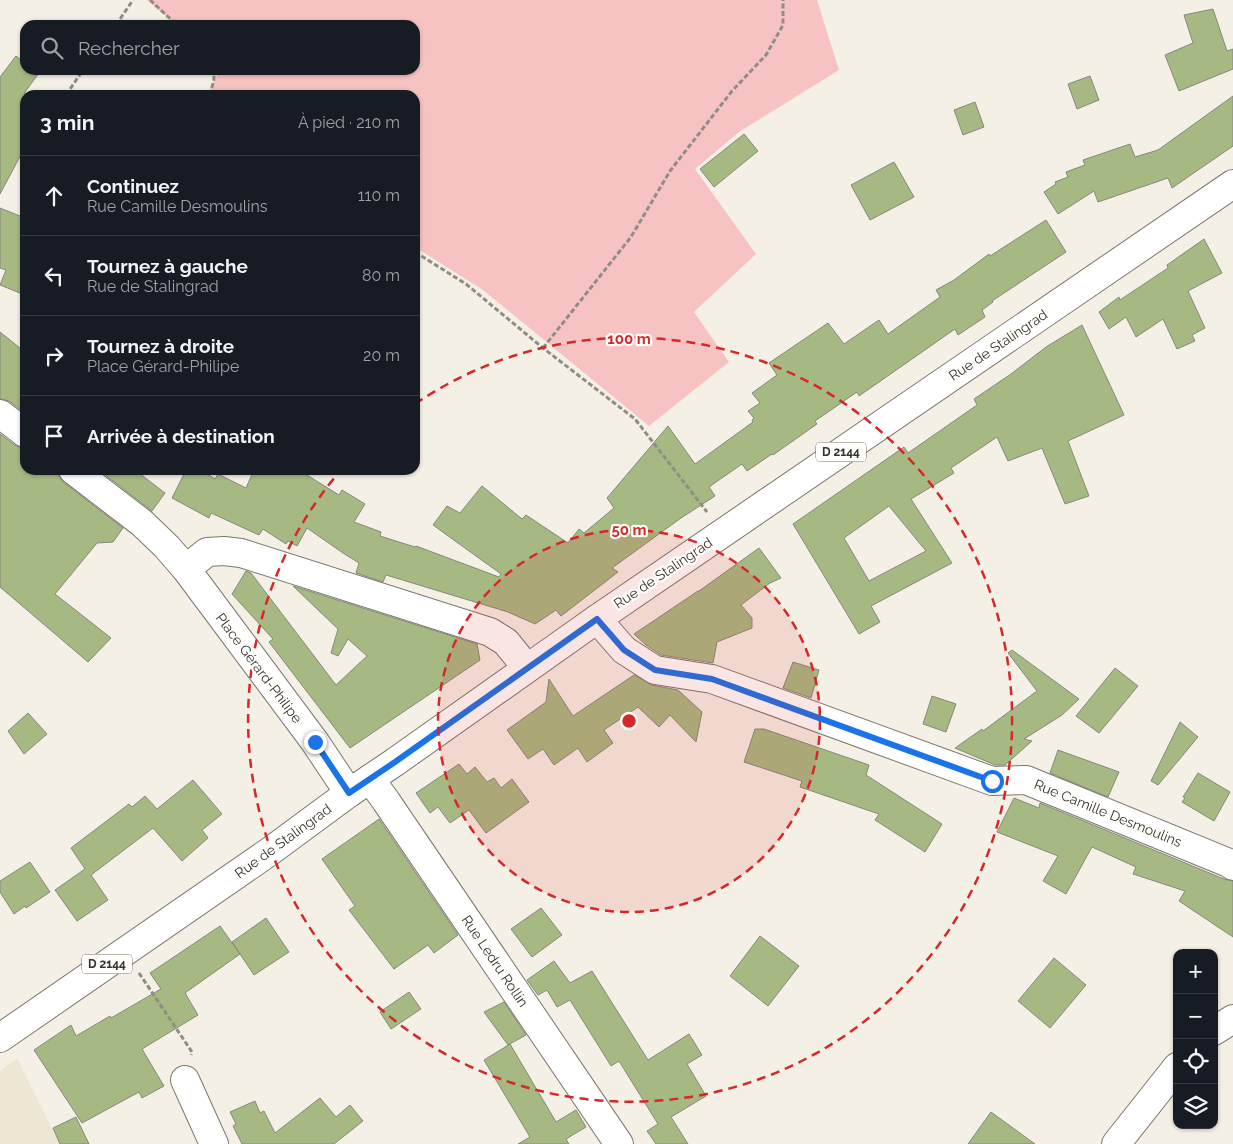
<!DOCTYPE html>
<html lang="fr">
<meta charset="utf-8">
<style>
:root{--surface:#171b24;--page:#242831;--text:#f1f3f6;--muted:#9ea1a6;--line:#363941}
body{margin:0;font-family:Raleway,sans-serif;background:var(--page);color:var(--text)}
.controls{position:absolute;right:15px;bottom:15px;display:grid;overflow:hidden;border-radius:10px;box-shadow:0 1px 4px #0004}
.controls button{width:45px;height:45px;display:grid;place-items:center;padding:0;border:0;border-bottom:1px solid var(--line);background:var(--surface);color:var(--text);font:25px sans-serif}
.stop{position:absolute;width:15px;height:15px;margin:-11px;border:4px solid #1a73e8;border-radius:50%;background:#fff}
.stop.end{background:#1a73e8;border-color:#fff;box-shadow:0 1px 5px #0008}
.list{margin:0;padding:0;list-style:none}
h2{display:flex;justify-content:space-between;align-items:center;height:65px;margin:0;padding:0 20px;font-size:21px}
h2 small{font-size:16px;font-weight:400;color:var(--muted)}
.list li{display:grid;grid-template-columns:32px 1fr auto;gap:15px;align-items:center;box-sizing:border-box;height:80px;padding:0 20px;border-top:1px solid var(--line)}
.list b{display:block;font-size:19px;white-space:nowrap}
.list p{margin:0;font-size:16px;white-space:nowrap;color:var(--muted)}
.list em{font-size:16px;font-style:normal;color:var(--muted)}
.icon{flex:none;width:28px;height:28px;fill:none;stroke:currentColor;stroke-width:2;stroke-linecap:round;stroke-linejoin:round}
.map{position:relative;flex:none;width:1233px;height:1144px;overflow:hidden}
.search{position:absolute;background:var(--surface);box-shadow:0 1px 4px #0004;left:20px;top:20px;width:400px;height:55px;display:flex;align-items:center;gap:12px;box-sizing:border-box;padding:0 18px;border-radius:15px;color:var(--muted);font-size:19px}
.panel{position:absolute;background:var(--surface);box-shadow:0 1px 4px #0004;left:20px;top:90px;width:400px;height:385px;border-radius:15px}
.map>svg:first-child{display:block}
</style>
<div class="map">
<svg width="1233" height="1144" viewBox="0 0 1233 1144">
<rect width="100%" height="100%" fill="#f5f0e5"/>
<!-- built -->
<path fill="#ede6d3" d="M17,1058l43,86h-60v-73z"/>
<!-- grass -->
<path fill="#f7c3c2" d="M147,0h670l22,70 -100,62 -44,37 61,85 -62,58 35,50 -80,64 -166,-136 -68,-43v-152h-208l13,-25h195v-45h-239z"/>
<!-- building -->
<g fill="#a6b982" stroke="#85897f" fill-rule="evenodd">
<path d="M1213,9l14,42 6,-2v20l-54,22 -14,-36 28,-12 -9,-28z"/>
<path d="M16,56l9,7v7h10l4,3 -14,19v55l-25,47v-117z"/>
<path d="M1090,76l9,24 -22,9 -9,-25z"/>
<path d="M1233,96v50l-61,42 -4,-10 -70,24 -4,-11 -36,23 -14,-22 12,-8 -1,-2 13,-5 -2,-5 19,-7 -2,-5 47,-16 5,13 23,-7z"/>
<path d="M975,102l9,25 -21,8 -9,-25z"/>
<path d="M744,134l14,17 -44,36 -14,-18z"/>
<path d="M894,162l20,35 -44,23 -19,-35z"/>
<path d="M0,208l25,10v77l-25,-10 6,-15 -6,-2z"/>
<path d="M1046,220l20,32 -74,49 1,1 -11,8 3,7 -27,18 -3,-6 -96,67 -2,-4 -42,29 2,3 -44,31 -1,-1 -25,17 -5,-7 -33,23 6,9 -34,22 -69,50 6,4 -57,44 -5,-6 -21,14 -27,-12 -122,-37 -3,7 -27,-9 3,-10 -16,-10 -36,-25 -10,18 -9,-5 -2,3 -23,-15 -4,6 -48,-22 -2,5 -37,-20 14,-28h15l14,9 3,-5 28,14 8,-18h45l40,25 3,-5 23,14 -11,18 27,10 -1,4 35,11 1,-1 83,31 2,-3 -68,-49 14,-19 13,7 22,-27 40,33 4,-4 42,28 11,-14 5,4 30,-25 -7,-10 61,-72 27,38 58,-42 -1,-2 2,-2 -6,-7 12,-8 -8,-10 25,-18 -8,-12 59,-40 16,21 35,-24 9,14 52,-37 -4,-7 18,-10 35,-26 1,2z"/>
<path d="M1204,239l18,34 -34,18 17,37 -13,7 3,6 -18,8 -14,-30 -27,18 -10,-20 -17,12 -10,-17 20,-15 1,3 48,-32 -1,-3z"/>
<path d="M1082,325l42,90 -56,26 21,55 -24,8 -23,-56 -34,13 -11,-24 -46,31 3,5 -43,26 41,64 -81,43 9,16 -21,12 -66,-110 111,-77 4,6 69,-48 -3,-6 37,-25 35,-27zM889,506l37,45 -57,30 -25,-43z"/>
<path d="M0,332l25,20v61l-16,-12 -9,-2z"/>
<path d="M0,434l16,12 9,2v22h33l1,6 4,6 60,46 -10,14 -16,1 -42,51 56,44 -23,24 -88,-75z"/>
<path d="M99,470h36l30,23 -13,18z"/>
<path d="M759,548l22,30 -11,5 -29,22 11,13v10l-35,14 -4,21 -52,-8 -15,-10 -12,-11 64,-43h1z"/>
<path d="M246,571l5,2 85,112 31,-29 -19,-17 -10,17 -7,-3 7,-24 -45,-43 184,58 3,16 -130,88 -81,-106 4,-3 -41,-45z"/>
<path d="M1012,650l67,49 -17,16 -38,24 8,2 -27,24h-10l-40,-17 27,-19 1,2 54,-40 -29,-38z"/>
<path d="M793,662l26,8 -8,28 -28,-10z"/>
<path d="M1115,668l23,18 -39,47 -23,-17z"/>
<path d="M634,675l18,10 26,5 24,22 -6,30 -26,-27 -11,12 -21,-20 -34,23 9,13 -26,19 -9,-14 -24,17 -11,-16 -15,10 -21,-29 39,-28 3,-23 24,37z"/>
<path d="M932,696l24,8 -10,28 -23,-8z"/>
<path d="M28,713l19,21 -23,20 -16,-23z"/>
<path d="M1180,722l18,15 -40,48 -7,-4z"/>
<path d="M755,729h9l105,36 -3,10 76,49 -17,28 -50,-32 4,-6 -79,-27 2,-6 -58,-19z"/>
<path d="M1058,750l61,22 -11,25 -58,-24z"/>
<path d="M459,764l8,10 8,-7 12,15 7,-4 7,10 11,-9 17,23 -43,31 -17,-23 -19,13 -12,-16 -8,6 -14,-20z"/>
<path d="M1198,773l32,19 -16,29 -32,-19 3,-4 -2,-1z"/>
<path d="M193,780l29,34 -20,16 6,8 -26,23 -29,-33 -62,47 17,25 -31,21 -22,-31 30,-21 -14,-21 58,-44 3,3 13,-11 12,13z"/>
<path d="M1014,798l25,10 1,-5 184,76 9,2v56l-54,-36 6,-10 -52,-17 3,-7 -44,-20 -26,47 -23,-13 15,-25 -61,-24z"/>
<path d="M379,819l79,116 -24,18 -6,-8 -34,24 -45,-59 6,-4 -33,-47z"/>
<path d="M30,862l20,30 -24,16 -1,-2 -11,8 -14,-22v-11z"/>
<path d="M541,908l21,27 -30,22 -21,-28z"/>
<path d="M266,918l23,34 -35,23 -22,-33z"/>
<path d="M220,926l20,28 -55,39 13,22 -56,34 22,37 -22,12 -3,-6 -57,31 -48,-73 37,-25 5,11 34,-20 1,2 50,-29 -11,-16z"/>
<path d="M760,936l39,30 -31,40 -38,-30z"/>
<path d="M1054,958l32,27 -36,43 -32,-27z"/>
<path d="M554,961l16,22 22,-12 56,89 41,-26 13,21 -15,9 19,32 -35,21 17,27h-32l-9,-13 11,-7 -39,-63 -8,5 -41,-66 -13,7 -10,-17 -9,5 -8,-11 -3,-4z"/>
<path d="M409,992l12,17 -30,20 -11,-17z"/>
<path d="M504,1002l22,33 -18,10 -24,-33z"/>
<path d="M510,1044l46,78 20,-12 10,17 -20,12 3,5h-51l12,-7 -46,-77z"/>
<path d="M320,1098l16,19 14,-12 13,16 -29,23h-92l-9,-18 3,-2 -6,-12 25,-11 5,12 4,-2 11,22z"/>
<path d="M991,1112l44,32h-67z"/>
<path d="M76,1117l13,27h-29l-7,-16z"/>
</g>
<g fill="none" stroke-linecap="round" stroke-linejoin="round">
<defs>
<g id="street">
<path d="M0,414l25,19"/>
<path d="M73,470l69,53 25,24 19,22 129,173 34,51"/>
<path d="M186,569l21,-17 17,-1 17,2 249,79 16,10 21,26"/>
<path d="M597,619l27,31 31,20 57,9 280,102 34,-1 203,83 4,3"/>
<path d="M370,779l16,22 233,343"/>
<path d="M1214,1031l19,-12"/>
<path d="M185,1080l29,64"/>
<path d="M1116,1144l61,-77"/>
</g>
<path id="primary" d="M0,1038l269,-186 80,-59 46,-31 202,-143 636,-435"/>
</defs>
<!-- street casing -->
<use href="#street" stroke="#7b776d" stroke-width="30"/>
<!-- primary casing -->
<use href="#primary" stroke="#7b776d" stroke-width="30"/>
<!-- path -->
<g stroke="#908d85" stroke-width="3" stroke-dasharray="5 2.5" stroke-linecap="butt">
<path d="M150,0l27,25"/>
<path d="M116,25l17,-25"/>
<path d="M66,95l17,-25"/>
<path d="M209,95c3,-8 7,-17 4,-25"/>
<path d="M415,252l51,32 77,64 92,71 72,93"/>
<path d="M543,348l88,-111 39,-66 62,-80 34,-36 17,-30v-25"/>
<path d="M139,973l53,79 -1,3"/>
</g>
<!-- street -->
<use href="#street" stroke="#fff" stroke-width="28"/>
<!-- primary -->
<use href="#primary" stroke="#fff" stroke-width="28"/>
</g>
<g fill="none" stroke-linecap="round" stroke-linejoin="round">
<!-- route -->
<path stroke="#1a73e8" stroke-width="6" d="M315,742l34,51 46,-31 202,-143 27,31 31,20 57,9 280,102"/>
</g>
<!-- distance rings -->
<circle cx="629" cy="721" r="191" fill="#d62828" fill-opacity=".12"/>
<g fill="none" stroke="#d62828" stroke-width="2.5" stroke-dasharray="9 6">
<circle cx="629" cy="721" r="191"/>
<path d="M415 404A382 382 0 1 1 341 470"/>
</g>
<g text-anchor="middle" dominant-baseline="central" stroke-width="4.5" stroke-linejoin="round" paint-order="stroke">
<!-- shield labels -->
<g fill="#fffefb" stroke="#72716d" stroke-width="1">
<rect x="816" y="442.5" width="50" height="19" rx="4"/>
<rect x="82" y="954.5" width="50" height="19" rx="4"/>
</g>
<g font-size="12" font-weight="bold" fill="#363430">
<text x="841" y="452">D 2144</text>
<text x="107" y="964">D 2144</text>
</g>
<!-- street labels -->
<g font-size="14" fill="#363430" stroke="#fffefb">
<text transform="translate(998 345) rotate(-34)">Rue de Stalingrad</text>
<text transform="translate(663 573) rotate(-34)">Rue de Stalingrad</text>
<text transform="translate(259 668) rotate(53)">Place Gérard-Philipe</text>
<text transform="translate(1108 813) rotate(22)">Rue Camille Desmoulins</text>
<text transform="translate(283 841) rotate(-36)">Rue de Stalingrad</text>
<text transform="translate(495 961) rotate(56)">Rue Ledru Rollin</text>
</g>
</g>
<circle cx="629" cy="721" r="8" fill="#d62828" stroke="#fffefb" stroke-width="2.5"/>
<g font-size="15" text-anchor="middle" font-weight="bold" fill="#d62828" stroke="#fffefb" stroke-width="4.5" stroke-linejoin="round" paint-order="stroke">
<text x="629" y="344">100 m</text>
<text x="629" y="535">50 m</text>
</g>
</svg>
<div class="controls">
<button>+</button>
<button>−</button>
<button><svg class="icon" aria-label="locate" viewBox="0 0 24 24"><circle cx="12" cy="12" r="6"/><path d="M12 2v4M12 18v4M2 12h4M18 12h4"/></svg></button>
<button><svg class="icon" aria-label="layers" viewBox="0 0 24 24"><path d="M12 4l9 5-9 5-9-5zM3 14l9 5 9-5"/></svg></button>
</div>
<div class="stop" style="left:992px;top:781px"></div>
<div class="stop end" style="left:315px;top:742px"></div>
<div class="search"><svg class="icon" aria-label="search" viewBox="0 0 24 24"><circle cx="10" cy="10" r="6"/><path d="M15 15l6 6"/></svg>Rechercher</div>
<section class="panel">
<h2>3 min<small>À pied · 210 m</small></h2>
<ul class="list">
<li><svg class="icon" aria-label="ahead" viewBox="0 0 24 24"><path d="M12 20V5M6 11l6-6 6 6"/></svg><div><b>Continuez</b><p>Rue Camille Desmoulins</p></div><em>110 m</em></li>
<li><svg class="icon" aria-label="left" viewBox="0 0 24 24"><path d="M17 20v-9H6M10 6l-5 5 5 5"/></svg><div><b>Tournez à gauche</b><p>Rue de Stalingrad</p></div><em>80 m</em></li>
<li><svg class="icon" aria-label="right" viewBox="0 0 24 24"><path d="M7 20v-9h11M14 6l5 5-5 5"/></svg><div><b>Tournez à droite</b><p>Place Gérard-Philipe</p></div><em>20 m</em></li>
<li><svg class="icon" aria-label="arrive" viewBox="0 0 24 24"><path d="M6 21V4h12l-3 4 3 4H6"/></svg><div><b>Arrivée à destination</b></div></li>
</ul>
</section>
</div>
